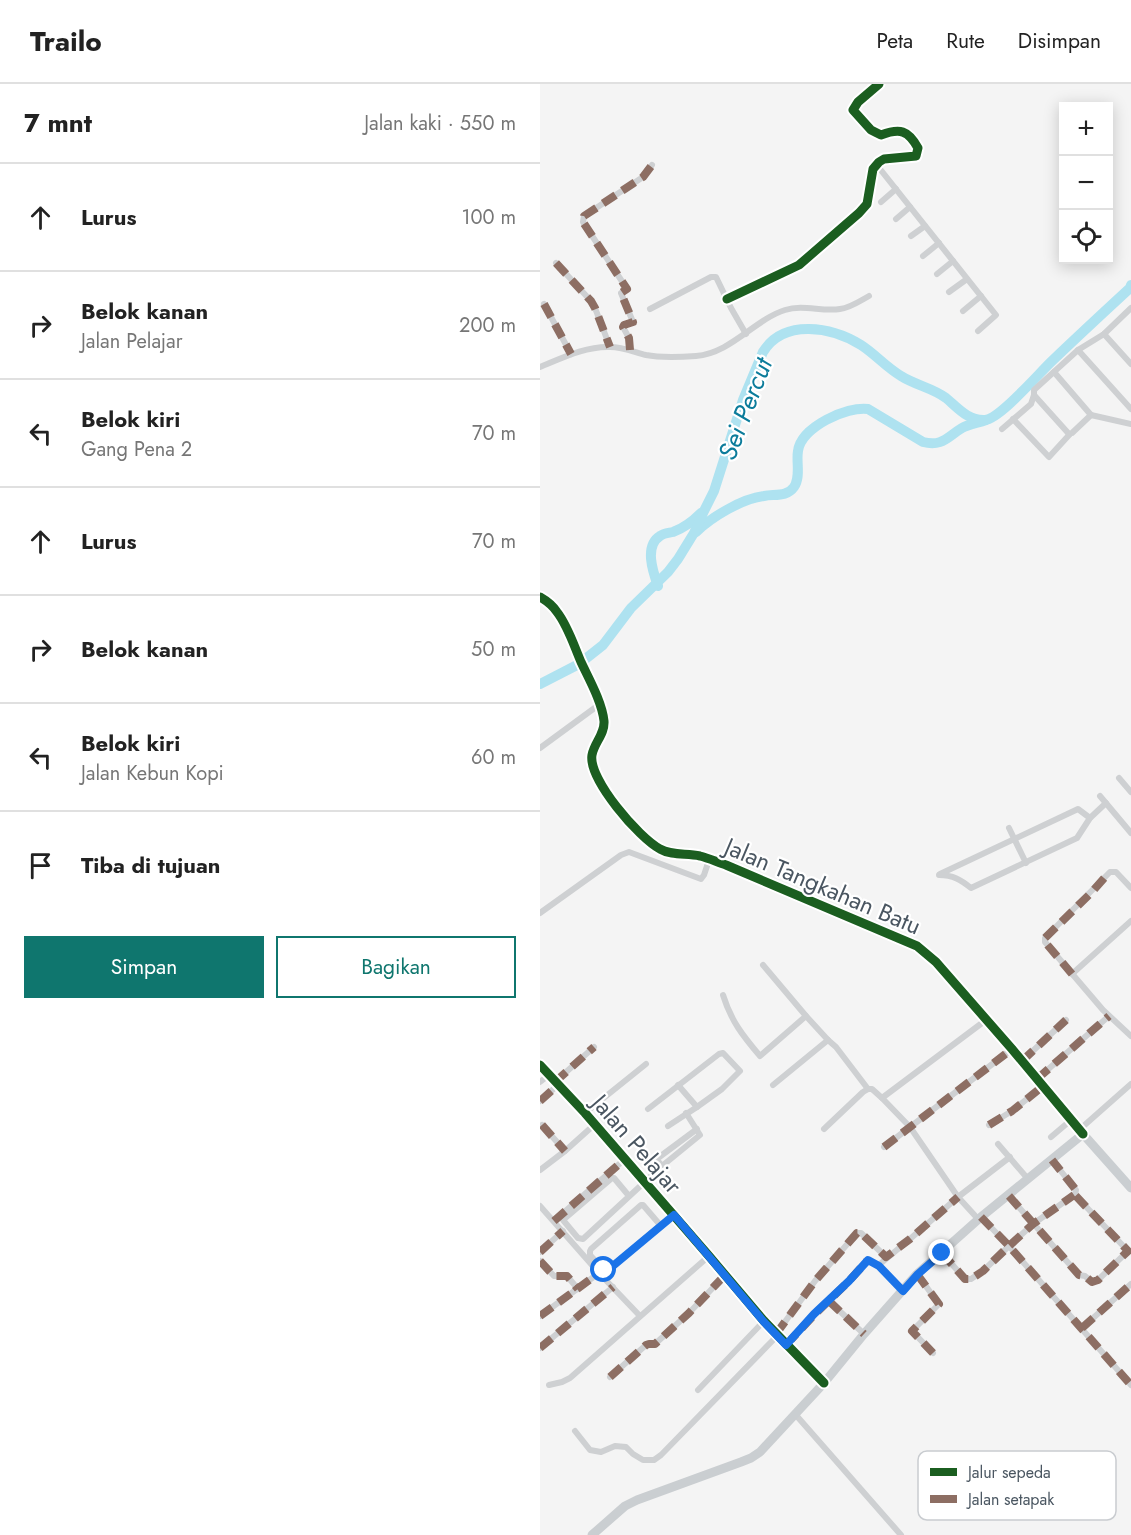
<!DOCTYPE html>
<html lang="id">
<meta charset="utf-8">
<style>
:root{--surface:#fff;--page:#f6f6f6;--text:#222;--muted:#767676;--line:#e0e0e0;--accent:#0f766e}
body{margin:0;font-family:Jost,sans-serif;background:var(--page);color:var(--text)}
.controls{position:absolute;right:18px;top:18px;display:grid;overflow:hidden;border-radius:0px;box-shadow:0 3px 15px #0003}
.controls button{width:54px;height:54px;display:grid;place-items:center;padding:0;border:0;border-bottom:2px solid var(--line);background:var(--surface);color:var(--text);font:30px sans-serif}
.stop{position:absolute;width:18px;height:18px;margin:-14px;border:4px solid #1a73e8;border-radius:50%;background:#fff}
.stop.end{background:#1a73e8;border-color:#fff;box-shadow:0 2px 6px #0008}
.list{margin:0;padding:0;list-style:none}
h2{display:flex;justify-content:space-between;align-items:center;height:78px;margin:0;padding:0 24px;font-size:26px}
h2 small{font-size:20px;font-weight:400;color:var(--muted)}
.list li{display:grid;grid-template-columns:39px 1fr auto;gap:18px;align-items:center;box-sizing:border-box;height:108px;padding:0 24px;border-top:2px solid var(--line)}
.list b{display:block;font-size:22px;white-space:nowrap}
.list p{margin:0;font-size:20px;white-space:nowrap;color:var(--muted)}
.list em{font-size:20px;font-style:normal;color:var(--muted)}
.actions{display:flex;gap:12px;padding:18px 24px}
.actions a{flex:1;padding:14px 0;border:2px solid var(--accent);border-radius:0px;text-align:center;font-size:21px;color:var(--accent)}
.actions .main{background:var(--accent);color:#fff}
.icon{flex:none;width:33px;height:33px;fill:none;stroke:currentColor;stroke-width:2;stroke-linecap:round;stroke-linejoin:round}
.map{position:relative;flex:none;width:591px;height:1451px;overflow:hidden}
header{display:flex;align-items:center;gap:36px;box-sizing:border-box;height:84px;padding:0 30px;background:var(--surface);border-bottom:2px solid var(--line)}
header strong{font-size:28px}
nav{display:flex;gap:33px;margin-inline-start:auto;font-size:21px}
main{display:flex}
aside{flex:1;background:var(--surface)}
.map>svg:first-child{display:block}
</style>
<header>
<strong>Trailo</strong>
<nav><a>Peta</a><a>Rute</a><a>Disimpan</a></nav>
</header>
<main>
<aside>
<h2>7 mnt<small>Jalan kaki · 550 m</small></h2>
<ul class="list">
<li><svg class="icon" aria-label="ahead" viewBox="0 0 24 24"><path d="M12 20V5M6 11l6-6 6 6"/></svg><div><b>Lurus</b></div><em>100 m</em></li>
<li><svg class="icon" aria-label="right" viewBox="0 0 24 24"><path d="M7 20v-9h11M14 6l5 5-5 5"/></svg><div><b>Belok kanan</b><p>Jalan Pelajar</p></div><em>200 m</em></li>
<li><svg class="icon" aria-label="left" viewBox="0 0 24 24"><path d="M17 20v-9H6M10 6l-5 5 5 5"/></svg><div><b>Belok kiri</b><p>Gang Pena 2</p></div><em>70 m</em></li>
<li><svg class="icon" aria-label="ahead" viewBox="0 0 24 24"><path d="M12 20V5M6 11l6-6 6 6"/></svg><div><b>Lurus</b></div><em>70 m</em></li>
<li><svg class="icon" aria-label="right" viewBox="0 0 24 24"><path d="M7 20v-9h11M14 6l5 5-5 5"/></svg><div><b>Belok kanan</b></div><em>50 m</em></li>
<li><svg class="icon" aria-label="left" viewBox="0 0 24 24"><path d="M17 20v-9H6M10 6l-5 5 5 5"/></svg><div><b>Belok kiri</b><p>Jalan Kebun Kopi</p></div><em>60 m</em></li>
<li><svg class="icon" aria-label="arrive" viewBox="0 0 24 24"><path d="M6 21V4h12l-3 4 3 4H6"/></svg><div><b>Tiba di tujuan</b></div></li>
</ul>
<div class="actions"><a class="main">Simpan</a><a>Bagikan</a></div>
</aside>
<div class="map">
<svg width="591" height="1451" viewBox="0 0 591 1451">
<rect width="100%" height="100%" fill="#f4f4f4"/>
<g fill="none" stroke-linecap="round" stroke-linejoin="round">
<!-- river -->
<g stroke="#aee2f0" stroke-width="10">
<path d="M156,448c16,-15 45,-33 68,-36 11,-2 23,1 30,-9 7,-10 2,-25 4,-36 3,-24 49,-45 70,-42l55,33c19,5 24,-5 39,-14 7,-4 16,-5 24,-8"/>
<path d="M118,502c-5,-14 -14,-40 2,-50 4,-3 9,-3 13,-4 11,-4 20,-11 28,-19"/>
<path d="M0,600l39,-20 24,-19 28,-37 37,-36 10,-13 16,-26 10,-22 10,-20 29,-91 20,-48c21,-34 69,-25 98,-7 14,9 25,22 40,31 14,9 32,12 45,22 11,9 22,23 39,22 15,-1 55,-48 68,-60 25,-24 51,-48 77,-72l1,-3"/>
</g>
<!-- street -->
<g stroke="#ced0d2" stroke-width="6">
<path d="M336,80l120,151 -18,16"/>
<path d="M341,118l15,-13"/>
<path d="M356,135l14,-12"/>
<path d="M371,152l14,-10"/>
<path d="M383,172l16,-13"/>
<path d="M16,179l35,38 4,7 15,39"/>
<path d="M397,190l16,-13"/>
<path d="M409,208l18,-13"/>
<path d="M187,215l72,-34 60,-52 8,-9 6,-35 6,-7 5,-3 32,-3 2,-8c-10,-18 -18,-20 -37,-13l-10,-5 -18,-20 5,-8 21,-18"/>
<path d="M4,220l27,50"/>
<path d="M591,224l-27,26 -26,16 -44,40v5l35,39 3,-1 19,-18 40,9"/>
<path d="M110,225l61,-32h5l15,31 15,26"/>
<path d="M423,227l18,-15"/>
<path d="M564,250l27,30"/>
<path d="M90,266l-1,-12 -6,-11 1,-2 9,-3 -12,-29 6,-4 -44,-67 1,-6 59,-39 9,-12"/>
<path d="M538,266l53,59"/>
<path d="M0,283c22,-9 46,-21 70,-20 13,0 24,5 36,8 15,3 35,2 50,1 35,-3 58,-36 89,-46 18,-6 37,2 55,-1 10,-1 20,-8 29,-13"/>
<path d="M514,288l37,43"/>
<path d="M473,335l36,38 21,-23"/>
<path d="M462,345l29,-25 3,-9"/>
<path d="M0,513c7,4 13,9 17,15 11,14 17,34 24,50 8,17 21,40 23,59 1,13 -10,22 -12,34 -4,24 47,83 68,94 12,7 26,4 40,7 8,2 17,6 26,9l191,81 19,16 76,87 71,85"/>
<path d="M0,664l60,-44"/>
<path d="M579,694l12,14"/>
<path d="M560,712l31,37"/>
<path d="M469,744l17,35"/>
<path d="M400,790l138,-65 12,9"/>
<path d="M399,791c14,0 22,5 32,13l106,-50 13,-20 16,-15"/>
<path d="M591,804l-15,-16h-6l-65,66v4l58,68 28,26"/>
<path d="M0,829l81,-58 8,-3 72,27 3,-4 5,-15"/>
<path d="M223,881l43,51 22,24 8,7 32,42"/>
<path d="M532,890l59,-53"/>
<path d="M183,911c8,26 20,41 37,61l46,-40"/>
<path d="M482,977l44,-41"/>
<path d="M0,981l45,48 124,143 55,65 60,62"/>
<path d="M497,995l72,-63"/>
<path d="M0,998l9,-7"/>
<path d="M15,998l39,-35"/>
<path d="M233,1001l55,-45"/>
<path d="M342,1014l104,-78"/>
<path d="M0,1017l18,-16"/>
<path d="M108,1025l71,-55 4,-1 17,18 -18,18 -25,18"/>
<path d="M45,1029l61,-49"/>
<path d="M2,1041l23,26"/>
<path d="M449,1041l23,-14 31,-25"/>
<path d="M128,1042l29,-19 -19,-22"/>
<path d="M284,1045l39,-37 5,-3h4l10,9 28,29 48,70 21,23"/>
<path d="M539,1046l52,-46"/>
<path d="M511,1053l20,-17"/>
<path d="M458,1060l30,35"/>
<path d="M344,1063l128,-98"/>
<path d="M122,1082l-5,-6 1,-2 39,-29"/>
<path d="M0,1086l25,-19 29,-26"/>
<path d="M89,1112l-15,-18h-2l-49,42 15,18 5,1 79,-73 38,-31 -14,-22"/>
<path d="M469,1112l70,79 6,1 7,6 6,-2 30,-29 -53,-56 1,-5 -24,-30"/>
<path d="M0,1122l59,67 41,43"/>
<path d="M441,1133l28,29 122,139"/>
<path d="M14,1137l71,-62"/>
<path d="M121,1142l-18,-21h-2l-50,44 -1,2v4l14,15h4l65,-55"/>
<path d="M0,1168l23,-21"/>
<path d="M402,1169l23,26h6l12,-8 26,-25 24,-22 41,-29"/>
<path d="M0,1177l14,15h13l11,13"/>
<path d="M377,1190l22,30 -27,27 21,22"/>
<path d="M363,1207l-24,-24 1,-3 30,-25 48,-42 52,-40"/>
<path d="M289,1217l35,33"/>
<path d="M0,1232l59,-43"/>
<path d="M542,1244l49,-44"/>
<path d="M236,1250l39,-53 42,-48h4l25,24"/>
<path d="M246,1261l29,-31 34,-33 19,-21 11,6"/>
<path d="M0,1264l73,-61"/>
<path d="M70,1293l36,-32 3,-1h6l34,-31 36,-38"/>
<path d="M9,1301l13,-3 8,-4 139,-122"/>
<path d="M158,1306l66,-69"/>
<path d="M255,1330l106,121"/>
<path d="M35,1347l15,19 11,2 14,-6 11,1 7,7 10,6h11l7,-5 117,-120"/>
</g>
<!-- primary -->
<path stroke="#caced1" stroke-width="9" d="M52,1451l33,-29 12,-6 104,-38 10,-4 9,-6 64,-69 40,-49 53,-60 64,-57 102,-83 48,54"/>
<!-- quiet -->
<g stroke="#8d6e63" stroke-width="8" stroke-dasharray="15 8" stroke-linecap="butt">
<path d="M16,179l35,38 4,7 15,39"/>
<path d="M4,220l27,50"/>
<path d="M90,266l-1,-12 -6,-11 1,-2 9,-3 -12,-29 6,-4 -44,-67 1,-6 59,-39 9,-12"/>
<path d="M532,890l-27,-32v-4l47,-46 15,-17"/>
<path d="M482,977l44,-41"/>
<path d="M497,995l72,-63"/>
<path d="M15,998l39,-35"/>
<path d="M0,1017l18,-16"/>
<path d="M2,1041l23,26"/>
<path d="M449,1041l23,-14 31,-25"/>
<path d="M344,1063l128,-98"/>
<path d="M469,1112l70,79 6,1 7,6 6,-2 30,-29 -53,-56 1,-5 -24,-30"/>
<path d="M441,1133l28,29 122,139"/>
<path d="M14,1137l71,-62"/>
<path d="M0,1168l23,-21"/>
<path d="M402,1169l23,26h6l12,-8 26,-25 24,-22 41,-29"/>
<path d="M0,1177l14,15h13l11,13"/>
<path d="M377,1190l22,30 -27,27 21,22"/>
<path d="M289,1217l35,33"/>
<path d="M0,1232l59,-43"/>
<path d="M542,1244l49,-44"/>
<path d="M236,1250l39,-53 42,-48h4l25,24 24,-18 48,-42"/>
<path d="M246,1261l29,-31 34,-33 18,-20"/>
<path d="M0,1264l73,-61"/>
<path d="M70,1293l36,-32 3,-1h6l34,-31 36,-38"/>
</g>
<defs>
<g id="cycleway">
<path d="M187,215l72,-34 60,-52 8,-9 6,-35 6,-7 5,-3 32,-3 2,-8c-10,-18 -18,-20 -37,-13l-10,-5 -18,-20 5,-8 21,-18"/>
<path d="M0,513c7,4 13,9 17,15 11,14 17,34 24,50 8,17 21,40 23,59 1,13 -10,22 -12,34 -4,24 47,83 68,94 12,7 26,4 40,7 8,2 17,6 26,9l191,81 19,16 76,87 71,85"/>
<path d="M0,981l45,48 124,143 55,65 60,62"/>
</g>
</defs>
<!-- cycleway casing -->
<use href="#cycleway" stroke="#fff" stroke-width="13"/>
<!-- cycleway -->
<use href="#cycleway" stroke="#1b5e20" stroke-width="9"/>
</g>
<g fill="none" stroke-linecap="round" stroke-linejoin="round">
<!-- route -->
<path stroke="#1a73e8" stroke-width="8" d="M64,1186h4l66,-55 90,107 22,23 28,-31 35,-33 19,-21 11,6 24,25 15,-17 24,-21"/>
</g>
<g text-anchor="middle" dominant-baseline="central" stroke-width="4.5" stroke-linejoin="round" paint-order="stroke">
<!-- street labels -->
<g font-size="24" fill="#4a5661" stroke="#fff">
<text transform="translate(283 802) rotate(23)">Jalan Tangkahan Batu</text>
<text transform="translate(97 1060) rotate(49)">Jalan Pelajar</text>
</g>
<!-- water labels -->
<g font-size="26" font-style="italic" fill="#0c7c9b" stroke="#fff">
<text transform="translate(205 325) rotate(-69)">Sei Percut</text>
</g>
</g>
<!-- legend -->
<rect x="378" y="1367" width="198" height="69" rx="9" fill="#fff" stroke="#c9ccd0" stroke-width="1.5"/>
<rect x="390" y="1384" width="27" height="8" fill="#1b5e20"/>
<rect x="390" y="1411" width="27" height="8" fill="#8d6e63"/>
<g font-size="16" fill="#4a5661">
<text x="428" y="1394">Jalur sepeda</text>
<text x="428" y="1421">Jalan setapak</text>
</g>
</svg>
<div class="controls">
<button>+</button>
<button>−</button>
<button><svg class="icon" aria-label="locate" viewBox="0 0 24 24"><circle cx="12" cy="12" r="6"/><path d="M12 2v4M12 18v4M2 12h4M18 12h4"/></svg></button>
</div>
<div class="stop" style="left:64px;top:1186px"></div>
<div class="stop end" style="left:402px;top:1169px"></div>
</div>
</main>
